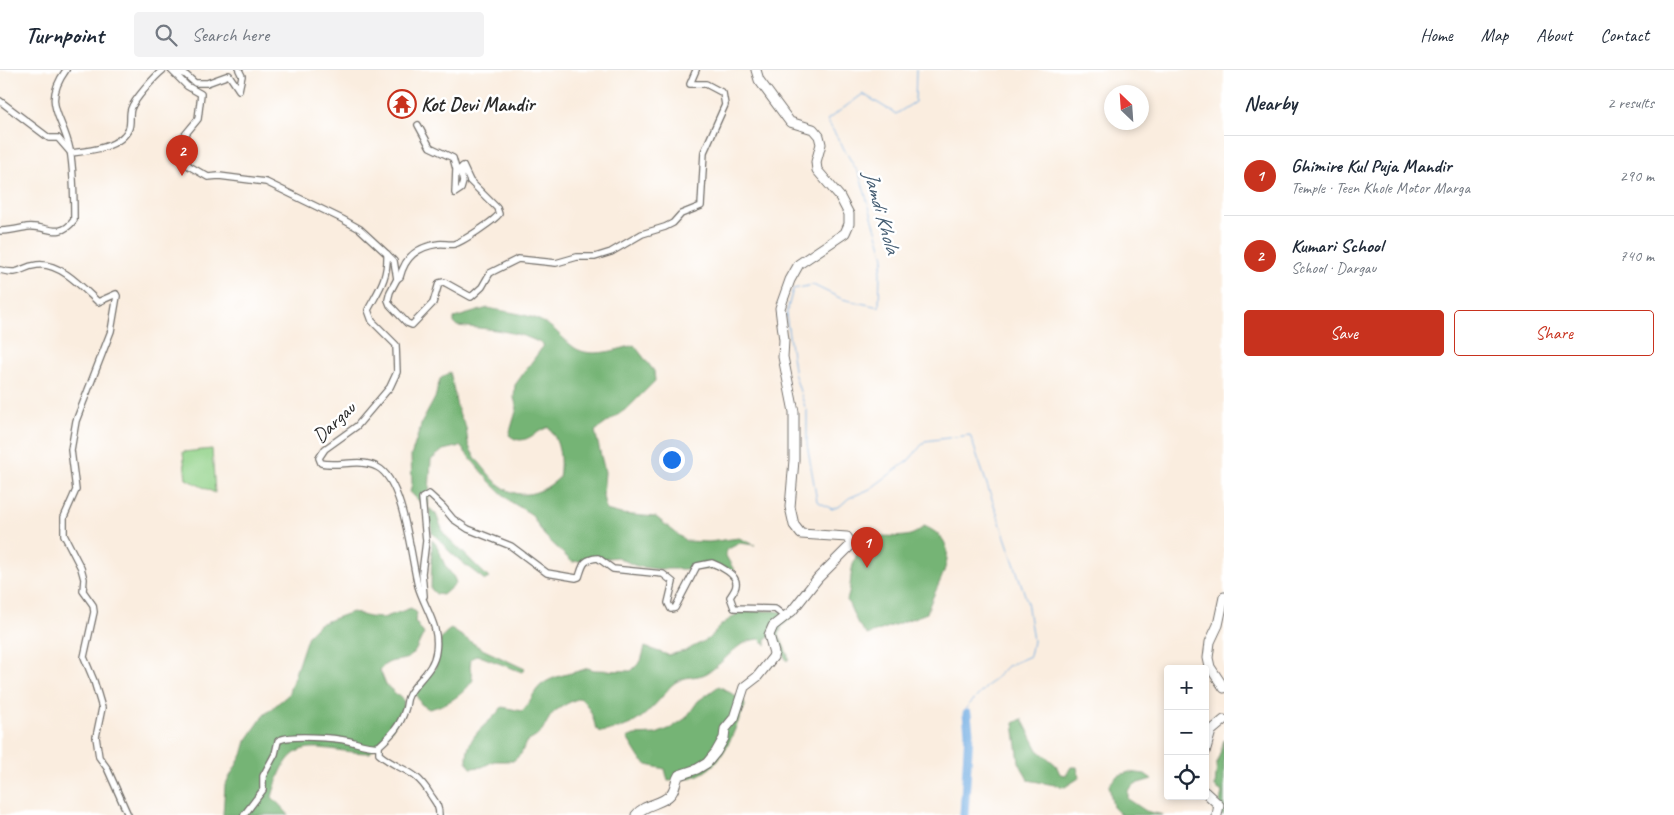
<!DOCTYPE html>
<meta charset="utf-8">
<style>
:root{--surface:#fff;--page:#f2f2f3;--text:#1f2937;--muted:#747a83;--line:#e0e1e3;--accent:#c8321e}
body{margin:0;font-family:Caveat,sans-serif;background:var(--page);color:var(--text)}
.controls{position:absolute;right:15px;bottom:15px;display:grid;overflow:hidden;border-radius:5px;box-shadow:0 2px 8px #0003}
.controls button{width:45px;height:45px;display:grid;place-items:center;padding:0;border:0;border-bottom:1px solid var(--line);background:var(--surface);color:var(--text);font:25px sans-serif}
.compass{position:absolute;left:1104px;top:15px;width:45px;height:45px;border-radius:50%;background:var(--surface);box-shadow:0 2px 8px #0003;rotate:335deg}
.you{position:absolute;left:671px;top:389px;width:18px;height:18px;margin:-12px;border:4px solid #fff;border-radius:50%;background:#1a73e8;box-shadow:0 0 0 8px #1a73e833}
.badge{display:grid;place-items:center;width:32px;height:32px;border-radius:50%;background:var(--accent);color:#fff;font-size:16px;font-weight:700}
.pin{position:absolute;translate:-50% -41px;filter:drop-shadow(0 1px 2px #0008)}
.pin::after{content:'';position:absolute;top:26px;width:18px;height:15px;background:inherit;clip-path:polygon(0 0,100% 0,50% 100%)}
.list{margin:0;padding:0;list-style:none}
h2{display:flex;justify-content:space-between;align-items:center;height:65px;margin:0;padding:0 20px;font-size:21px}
h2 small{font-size:16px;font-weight:400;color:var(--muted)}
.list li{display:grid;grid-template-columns:32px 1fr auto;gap:15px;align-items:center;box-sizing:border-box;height:80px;padding:0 20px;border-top:1px solid var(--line)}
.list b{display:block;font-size:19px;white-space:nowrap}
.list p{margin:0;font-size:16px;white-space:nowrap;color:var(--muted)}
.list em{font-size:16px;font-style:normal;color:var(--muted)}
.actions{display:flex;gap:10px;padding:15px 20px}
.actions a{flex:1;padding:11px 0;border:1px solid var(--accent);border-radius:5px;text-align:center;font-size:18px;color:var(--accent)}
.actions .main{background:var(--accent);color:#fff}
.icon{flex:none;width:28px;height:28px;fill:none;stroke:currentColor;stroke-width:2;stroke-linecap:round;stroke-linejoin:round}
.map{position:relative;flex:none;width:1224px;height:745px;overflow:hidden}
header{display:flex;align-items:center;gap:30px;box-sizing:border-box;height:70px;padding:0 25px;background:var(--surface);border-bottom:1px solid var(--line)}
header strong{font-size:24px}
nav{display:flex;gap:28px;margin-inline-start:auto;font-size:18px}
.search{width:350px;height:45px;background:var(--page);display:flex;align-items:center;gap:12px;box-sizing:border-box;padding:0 18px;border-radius:5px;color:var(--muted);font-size:19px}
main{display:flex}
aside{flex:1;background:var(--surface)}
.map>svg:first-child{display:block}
</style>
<header>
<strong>Turnpoint</strong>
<div class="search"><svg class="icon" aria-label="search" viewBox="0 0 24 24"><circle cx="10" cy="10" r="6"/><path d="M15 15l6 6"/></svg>Search here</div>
<nav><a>Home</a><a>Map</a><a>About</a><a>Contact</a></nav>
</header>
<main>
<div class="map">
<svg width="1224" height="745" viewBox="0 0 1224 745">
<rect width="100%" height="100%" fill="#fff"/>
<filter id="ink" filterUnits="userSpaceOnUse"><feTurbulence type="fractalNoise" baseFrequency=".02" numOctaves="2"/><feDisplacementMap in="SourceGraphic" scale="10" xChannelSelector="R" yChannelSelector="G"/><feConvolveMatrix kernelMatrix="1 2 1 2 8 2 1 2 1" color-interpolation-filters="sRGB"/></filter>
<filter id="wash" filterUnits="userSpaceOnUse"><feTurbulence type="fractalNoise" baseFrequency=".0096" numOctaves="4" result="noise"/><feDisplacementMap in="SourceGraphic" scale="20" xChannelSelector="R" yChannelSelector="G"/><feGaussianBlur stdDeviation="1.12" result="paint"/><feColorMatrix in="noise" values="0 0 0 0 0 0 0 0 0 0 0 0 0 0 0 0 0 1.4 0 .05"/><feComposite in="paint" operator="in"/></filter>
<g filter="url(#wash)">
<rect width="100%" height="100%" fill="#faeddf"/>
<!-- green -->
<path fill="#92d289" stroke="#5e7e5a" d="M212,379l3,44 -29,-14 -3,-27z"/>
<!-- forest -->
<g fill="#75b475" stroke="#507050">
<path d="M488,238c17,4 37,5 53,13 13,6 20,16 30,24 16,15 45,5 63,0l20,26 1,10 -26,26 -34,24 10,41 -2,24 3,14 15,4 35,3 30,24 23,1 30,-4 16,7 -15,-2 -14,7v6l8,14 -4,3 -9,-4h-65l-20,-3 -19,-9 -45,5 -28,-27 -13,-21 -20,-12 -21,-20 -30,-36 -17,4 -12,10 -3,47 -7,-4 -11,-11 2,-9 -1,-27 11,-34 13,-24 5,-19 10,-7c4,13 4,26 8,38 1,6 6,11 8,18 1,5 1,10 2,15 3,11 12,20 19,29 22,28 46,29 72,6 3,-19 1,-35 -10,-51 -16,5 -25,21 -40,8l8,-27 -3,-10 1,-13 29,-40c-26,-15 -57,-16 -87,-19l-3,-3v-5z"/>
<path d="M429,438l7,6 8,20 45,44 -4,2c-12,-9 -25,-19 -36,-29 -6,-6 -9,-13 -17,-17z"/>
<path d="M924,456c46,19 11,57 3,87l-60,22 -9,-11 -11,-24c5,-13 2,-27 8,-41 15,-37 39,-15 60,-26 3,-1 6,-5 9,-7z"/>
<path d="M432,470c7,5 9,18 13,25 4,7 9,10 11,18l-13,12 -7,-1 -5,-5z"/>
<path d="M411,538l6,5 -2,8 9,13c-5,6 -6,15 -12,21 -10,9 -22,1 -32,15l6,15 18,16c-2,20 -20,38 -34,52 -56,-1 -79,-26 -98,44l17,18h-66l2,-30 17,-30 4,-14 18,-26 24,-20 20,-60 11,-11 33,-12 17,5 14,1z"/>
<path d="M753,541h22l21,3 -14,12 -3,9 10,23 -2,3 -15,-25 -6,2v7l-6,-6c-22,1 -31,18 -47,30 -13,11 -23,5 -35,12 -7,3 -12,11 -16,16 -23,25 -28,29 -61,35l-5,-3c-3,-12 -6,-23 -16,-31 -7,2 -27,12 -30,19 -8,13 -9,19 -24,25l-5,12 -8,7h-19l-12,6 -11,1 -4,-6c-1,-29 20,-35 35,-55l20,4c9,-9 10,-17 18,-25 12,-11 33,-12 48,-18l6,2 37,1 10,-10 4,-14 23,8 17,-4 25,-13 10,-12 18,-13z"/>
<path d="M451,559l31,20 43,20 -3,3 -45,-17 -6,4 -1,9 3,12c-10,15 -26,25 -44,29l-8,-5 -6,-11c5,-8 13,-15 18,-22 10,-14 -1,-31 18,-42z"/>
<path d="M719,616l25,15 1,5c-18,40 -25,74 -77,75l-3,-12 -18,-4 -7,-6 -13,-21 7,-3 22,-1 15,-6 15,-10 12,-17z"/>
<path d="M1022,649l16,31 18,15 4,9 6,1 5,-8h6l2,11 -14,9 -37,-7 -9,-18 -5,-39z"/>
<path d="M1224,670v75h-7l5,-23 -7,-5 2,-24z"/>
<path d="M1129,702l16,2 7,5 -17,5 -7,6v9l18,12 17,4h-42l-8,-8 -4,-22 8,-9z"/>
</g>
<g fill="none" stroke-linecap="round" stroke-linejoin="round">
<!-- stream -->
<g stroke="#70ace2" stroke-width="1">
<path d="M805,337l-10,-31 -9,-61 7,-26 20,-4 29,14 37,8 1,-35 4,-15 -24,-81 -33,-56 36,-26 33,20 19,-12 1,-32"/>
<path d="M807,340v34l10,57 15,8 8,-3 9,-8 21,-9 39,-29 16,-19 45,-6 57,166 6,40 -3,15 -23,10 -42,43"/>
</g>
<!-- river -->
<path stroke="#70ace2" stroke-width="9" d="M964,745l5,-83 -2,-18"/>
</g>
</g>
<g filter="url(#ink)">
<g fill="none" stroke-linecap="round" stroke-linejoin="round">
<defs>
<g id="street">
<path d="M171,0l16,16 14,8 -3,25 -19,23v6l10,18 19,11 11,-1 47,6 76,37 18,10 27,25c1,25 -8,35 -19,56l4,11 24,24 1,27 -7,15 -33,39 -32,23 -6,9 2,5c17,4 40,-5 56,4 27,13 34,92 41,119 7,23 22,40 18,65 -2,19 -19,29 -27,44 -3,5 -2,10 -4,15 -5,16 -13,24 -26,36v8c21,18 35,13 51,40 5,8 9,11 9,21"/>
<path d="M172,0l14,5 9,8h12l22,-8 10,15 3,-14 -3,-6"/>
<path d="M0,31l49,37h9l13,15c17,-2 50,-5 58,-25 2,-6 0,-13 2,-19 3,-9 24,-33 32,-39"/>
<path d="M0,161c10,0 17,-2 27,-4 18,-3 32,14 47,-7 0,-22 0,-48 -4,-70 -7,-35 -29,-45 -4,-80"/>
<path d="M387,184l7,7 3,18 -7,13 -2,8 2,5 17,18 5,2 21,-22 6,-20 5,-1 27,15 11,-10 8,-14 28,-14 38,4 21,-6h18l16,-5 31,-18 23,-7 8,-4 8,-9 20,-8 3,-54 21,-47 -2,-12 -17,-9h-16l6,-14"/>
<path d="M0,200c22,6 19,-3 37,-5 23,-3 46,23 61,37l18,-8 1,2 -6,35 -35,90 -5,29 5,40 -12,27v18l17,33 3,11 -1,12 10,14 1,7 -10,45 10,24 8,27 -6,29 3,20 8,11 21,47"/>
<path d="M397,209l3,-2c5,-20 17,-30 38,-33 5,-1 11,1 16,0 8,-2 40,-23 45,-30l-2,-6 -27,-27 -7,-15 -3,3 3,13 -2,7 -6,4 1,-24 -3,-11 -23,-11 -12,-22"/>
<path d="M424,526l-2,-23 4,-32 -4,-43 7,-4 14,13 10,12 15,10 43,17 36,27 29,5 3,-1c4,-12 4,-18 19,-19l15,11 50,5 10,8 -5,21 3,6 4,-1 22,-42 15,-3c8,3 26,12 24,22 0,4 -4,9 -6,12l4,11 41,1 9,7"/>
<path d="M244,745l19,-25v-14l12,-22 3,-13c10,-7 58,-3 71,0 9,2 21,7 30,5"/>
</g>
<g id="secondary">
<path d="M1224,527l-6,28 -8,17 -2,16 2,9 14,21"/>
<path d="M1205,682l6,-21 13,-11"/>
<path d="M1205,722l14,13 -2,10"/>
<path d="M636,745c9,-12 26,-10 35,-21 5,-6 4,-13 8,-19l18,-6 10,-6 9,-11 8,-14 1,-9 9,-11 10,-31 13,-10 16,-20 1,-4 -5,-18 4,-9 19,-15 26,-33 32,-32v-4l-3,-5 -46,-3 -7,-9 -4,-18 4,-47v-48l-11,-55 1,-17 -4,-32 10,-28 9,-16 46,-31 4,-9v-10l-9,-17 -23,-27 -1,-8 5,-18 -2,-8 -6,-7 -23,-7 -31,-42 -3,-10"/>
</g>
</defs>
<!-- street casing -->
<use href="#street" stroke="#736f6a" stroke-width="8"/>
<!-- secondary casing -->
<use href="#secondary" stroke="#736f6a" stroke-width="11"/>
<!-- street -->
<use href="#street" stroke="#fff" stroke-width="5.5"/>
<!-- secondary -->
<use href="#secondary" stroke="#fff" stroke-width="9"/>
</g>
</g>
<!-- icons -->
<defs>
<symbol id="temple-ring" viewBox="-11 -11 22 22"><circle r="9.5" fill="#fff" stroke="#c8321e" stroke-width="1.5"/><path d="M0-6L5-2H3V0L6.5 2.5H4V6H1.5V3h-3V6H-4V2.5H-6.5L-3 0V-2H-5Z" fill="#c8321e"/></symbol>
</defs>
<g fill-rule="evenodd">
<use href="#temple-ring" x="386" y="18" width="32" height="32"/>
</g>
<g text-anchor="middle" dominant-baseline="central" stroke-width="5" stroke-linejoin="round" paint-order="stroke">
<!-- poi labels -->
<g font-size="20" font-weight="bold" fill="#2b2b2b" stroke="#fff" text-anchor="start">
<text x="421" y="34">Kot Devi Mandir</text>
</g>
<!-- street labels -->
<g font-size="20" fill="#2b2b2b" stroke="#fff">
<text transform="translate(334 352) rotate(-43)">Dargau</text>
</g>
<!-- water labels -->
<g font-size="21" font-style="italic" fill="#475f74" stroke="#fff">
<text transform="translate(882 142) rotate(74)">Jamdi Khola</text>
</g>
</g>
</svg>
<div class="controls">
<button>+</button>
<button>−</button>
<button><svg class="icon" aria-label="locate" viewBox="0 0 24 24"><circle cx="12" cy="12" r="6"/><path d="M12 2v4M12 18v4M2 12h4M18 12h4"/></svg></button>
</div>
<svg class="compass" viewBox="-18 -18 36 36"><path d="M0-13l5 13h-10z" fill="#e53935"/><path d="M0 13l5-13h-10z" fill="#747a83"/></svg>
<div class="you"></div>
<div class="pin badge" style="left:867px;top:498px">1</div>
<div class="pin badge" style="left:182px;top:106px">2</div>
</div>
<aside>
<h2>Nearby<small>2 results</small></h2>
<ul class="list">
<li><span class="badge">1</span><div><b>Ghimire Kul Puja Mandir</b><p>Temple · Teen Khole Motor Marga</p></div><em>290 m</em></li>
<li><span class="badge">2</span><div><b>Kumari School</b><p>School · Dargau</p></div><em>740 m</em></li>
</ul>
<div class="actions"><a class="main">Save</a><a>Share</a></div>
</aside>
</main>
